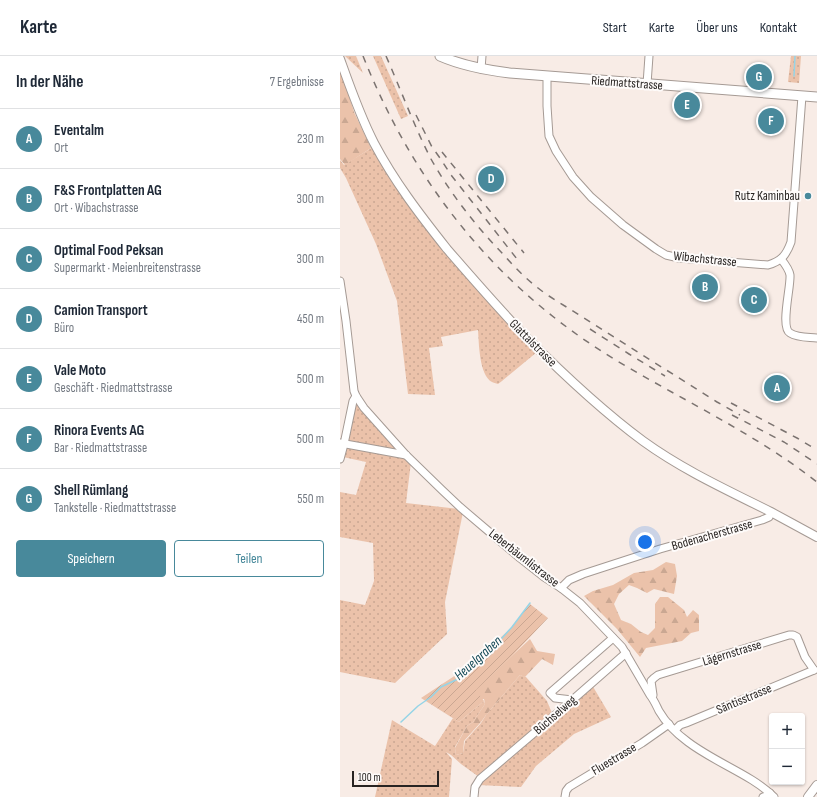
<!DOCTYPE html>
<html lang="de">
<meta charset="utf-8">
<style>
:root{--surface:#fff;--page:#f2f2f3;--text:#1f2937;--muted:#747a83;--line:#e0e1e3;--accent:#48899b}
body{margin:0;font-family:"Sofia Sans Condensed",sans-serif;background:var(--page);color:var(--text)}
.controls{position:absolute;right:12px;bottom:12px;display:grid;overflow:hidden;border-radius:4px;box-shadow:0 1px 3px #0004}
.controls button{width:36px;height:36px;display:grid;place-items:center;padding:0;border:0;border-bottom:1px solid var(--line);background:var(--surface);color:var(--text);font:20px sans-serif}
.scale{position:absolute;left:12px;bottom:10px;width:87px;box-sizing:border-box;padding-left:4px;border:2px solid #282422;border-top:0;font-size:11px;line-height:14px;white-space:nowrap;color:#282422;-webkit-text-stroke:3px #fefbfa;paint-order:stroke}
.you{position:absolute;left:305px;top:486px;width:14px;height:14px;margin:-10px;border:3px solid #fff;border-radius:50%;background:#1a73e8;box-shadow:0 0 0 6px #1a73e833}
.badge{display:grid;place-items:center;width:26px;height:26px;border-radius:50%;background:var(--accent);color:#fff;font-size:13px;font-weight:700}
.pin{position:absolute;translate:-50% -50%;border:2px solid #fff;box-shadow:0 1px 4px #0006}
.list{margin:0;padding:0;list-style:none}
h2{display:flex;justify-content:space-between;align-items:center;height:52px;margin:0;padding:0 16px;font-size:17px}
h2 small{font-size:13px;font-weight:400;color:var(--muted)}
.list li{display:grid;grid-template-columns:26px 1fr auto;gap:12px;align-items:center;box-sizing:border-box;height:60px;padding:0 16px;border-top:1px solid var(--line)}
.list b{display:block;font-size:15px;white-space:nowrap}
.list p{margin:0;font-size:13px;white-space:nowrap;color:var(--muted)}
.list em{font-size:13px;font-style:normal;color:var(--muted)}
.actions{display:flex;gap:8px;padding:12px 16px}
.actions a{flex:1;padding:9px 0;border:1px solid var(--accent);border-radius:4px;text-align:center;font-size:14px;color:var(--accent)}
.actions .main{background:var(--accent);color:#fff}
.map{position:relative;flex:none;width:477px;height:741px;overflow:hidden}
header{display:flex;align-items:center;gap:24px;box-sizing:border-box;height:56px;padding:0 20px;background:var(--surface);border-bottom:1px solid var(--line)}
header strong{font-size:19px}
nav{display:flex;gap:22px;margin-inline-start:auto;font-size:14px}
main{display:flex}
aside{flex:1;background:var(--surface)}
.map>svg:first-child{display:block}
</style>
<header>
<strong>Karte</strong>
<nav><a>Start</a><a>Karte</a><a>Über uns</a><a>Kontakt</a></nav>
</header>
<main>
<aside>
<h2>In der Nähe<small>7 Ergebnisse</small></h2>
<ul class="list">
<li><span class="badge">A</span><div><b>Eventalm</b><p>Ort</p></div><em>230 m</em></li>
<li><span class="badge">B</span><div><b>F&amp;S Frontplatten AG</b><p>Ort · Wibachstrasse</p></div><em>300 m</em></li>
<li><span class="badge">C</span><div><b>Optimal Food Peksan</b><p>Supermarkt · Meienbreitenstrasse</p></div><em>300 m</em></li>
<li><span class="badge">D</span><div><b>Camion Transport</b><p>Büro</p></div><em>450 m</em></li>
<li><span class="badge">E</span><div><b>Vale Moto</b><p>Geschäft · Riedmattstrasse</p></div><em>500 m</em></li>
<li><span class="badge">F</span><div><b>Rinora Events AG</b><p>Bar · Riedmattstrasse</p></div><em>500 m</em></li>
<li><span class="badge">G</span><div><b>Shell Rümlang</b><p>Tankstelle · Riedmattstrasse</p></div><em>550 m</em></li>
</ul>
<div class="actions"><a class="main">Speichern</a><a>Teilen</a></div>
</aside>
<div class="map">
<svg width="477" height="741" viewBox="0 0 477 741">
<defs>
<pattern id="grass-dots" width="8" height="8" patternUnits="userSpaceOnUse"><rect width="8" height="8" fill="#ebc2aa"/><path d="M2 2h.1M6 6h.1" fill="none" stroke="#caa792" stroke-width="1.8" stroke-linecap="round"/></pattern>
<pattern id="forest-firs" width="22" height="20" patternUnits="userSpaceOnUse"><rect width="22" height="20" fill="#ebc2aa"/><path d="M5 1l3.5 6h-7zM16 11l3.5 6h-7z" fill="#caa792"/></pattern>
<pattern id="garden-furrows" width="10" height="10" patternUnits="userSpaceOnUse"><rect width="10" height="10" fill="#ebc2aa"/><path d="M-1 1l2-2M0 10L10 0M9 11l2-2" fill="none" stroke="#caa792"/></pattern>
</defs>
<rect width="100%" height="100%" fill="#f8ece6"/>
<!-- grass -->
<g fill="url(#grass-dots)">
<path d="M5,0h11l7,17 -17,-16z"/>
<path d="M33,0h8l27,60 -7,3z"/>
<path d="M451,0h10l-2,27 -11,-1z"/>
<path d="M33,91l21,37 143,168 -35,29 -4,3c-2,-1 -5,-1 -6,-2 -13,-7 -13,-39 -14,-52l-37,7 2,9 -14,2 6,47 -27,-1 -11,-93 -21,-57 -30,-66 -6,-10v-8l4,5z"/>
<path d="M16,342l55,64 -5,41 53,6 4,3 -18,90 2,32 -52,49 -55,-11v-72l25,5 9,-24 -1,-38 -33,-6v-45l16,3 10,-33 -23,-5z"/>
<path d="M180,619l6,2 21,24 7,17 38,-33 19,32 -37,17 -38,32 -15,21 -43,-2 1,-8 -18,-13 -10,-9 -5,-3 6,7 -3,38h-74l17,-77 43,26 18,-28 6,4 25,-21 1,3 -12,18 -6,4 -12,21 1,8 7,-2 2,-12 16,-18 5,-8z"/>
</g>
<!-- forest -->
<g fill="url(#forest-firs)">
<path d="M0,10l14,46 17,36 -26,17 -5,-6z"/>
<path d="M326,506l9,2 2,12 -3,18 -20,-5 -7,4 -10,-5 -8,-3 -10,9 -5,10 7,16 10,4 10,8 7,3 7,-7v-24l5,-7h8l16,13 3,7 6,-7 6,5v16l-8,2 -9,8 -36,7 -6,9 -23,-28 -33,-33 9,-5 20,-6 21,-12 19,-3z"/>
<path d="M190,583l7,12 18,3 -2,11 -11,-6 -17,18 -5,-2 -34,40 -5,7 -17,19 -1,12 -7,2 -1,-7 12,-22 6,-4 12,-18 -1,-5 -14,1 3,-14 12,-5z"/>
</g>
<!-- garden -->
<path fill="url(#garden-furrows)" d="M190,548l18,14 -36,38 -36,34 8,11 -25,21 -38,-24 47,-31 42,-38z"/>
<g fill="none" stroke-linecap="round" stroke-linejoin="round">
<!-- stream -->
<g stroke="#95d4e6" stroke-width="1.5">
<path d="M454,20l1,-20"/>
<path d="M61,666l17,-16 13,-9 10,-10 19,-9 32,-29 20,-22 18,-24"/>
</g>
<defs>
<g id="minor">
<path d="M141,13l1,-13"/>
<path d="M207,20v30l2,30 7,15 17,26 18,20 32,28 33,24 10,6 13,3 89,7c13,-4 18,-9 23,-23l11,-146"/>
<path d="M307,28l2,-28"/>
<path d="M441,203c4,5 8,10 9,16 1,12 -10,52 0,58 8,5 18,4 27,5"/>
<path d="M0,225l6,40 8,70 2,5 8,12 42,47 36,35 18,17 60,51 24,19 17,11 19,15 42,44 28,48c4,5 6,10 9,16 7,12 18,23 29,31 20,15 43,25 64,38 8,5 15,10 22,17"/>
<path d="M0,387l66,12"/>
<path d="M0,403l4,-15 9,-43 3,-5"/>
<path d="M221,532l8,-8 14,-6 77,-25 102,-29 7,-3 2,-5"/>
<path d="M313,639l-2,-14 3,-3 4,-3 131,-40h4l4,2 8,20 9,13"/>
<path d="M232,644l-17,-2 -5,-5 63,-55"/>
<path d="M335,674l5,-5 6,-2 128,-53"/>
<path d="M134,741l1,-10 5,-8 81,-69 65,-57"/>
<path d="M225,741l1,-6 3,-4 73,-44 27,-19"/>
<path d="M423,741l3,-1 4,-3"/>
</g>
<g id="tertiary">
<path d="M0,3c10,28 20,57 34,84 20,38 46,72 73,106 26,30 52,60 79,88 37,37 75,73 117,104 40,29 84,49 128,71 15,8 31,17 46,25"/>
<path d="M468,741l9,-12"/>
</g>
<path id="secondary" d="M100,0c23,10 45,14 70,17l307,24"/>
</defs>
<!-- minor casing -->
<use href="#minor" stroke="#a59a94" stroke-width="9"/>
<!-- tertiary casing -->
<use href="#tertiary" stroke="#a59a94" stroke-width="10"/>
<!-- secondary casing -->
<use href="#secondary" stroke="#a59a94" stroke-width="11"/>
<!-- minor -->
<use href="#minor" stroke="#fff" stroke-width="7"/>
<!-- tertiary -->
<use href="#tertiary" stroke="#fff" stroke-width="8"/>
<!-- secondary -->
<use href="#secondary" stroke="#fff" stroke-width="9"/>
<!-- rail -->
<g stroke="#7b7370" stroke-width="1.5" stroke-dasharray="7 7" stroke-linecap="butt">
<path d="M23,0c51,128 133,231 251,303 68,41 140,74 203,123"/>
<path d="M46,0c15,34 28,70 45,103 19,34 44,66 71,94 14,16 29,31 47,43l168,106 23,13"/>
<path d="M76,59l16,32 8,11 11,17 66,84"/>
<path d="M102,96l82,101"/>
<path d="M250,273l39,25 36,22"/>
<path d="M391,347l66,35 20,12"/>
<path d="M392,359l52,27 33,22"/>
</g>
</g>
<!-- markers -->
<circle fill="#48899b" stroke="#fefbfa" stroke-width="1.5" cx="468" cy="140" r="4"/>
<g text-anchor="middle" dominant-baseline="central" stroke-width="4" stroke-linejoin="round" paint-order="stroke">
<!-- street labels -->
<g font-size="13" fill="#282422" stroke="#fefbfa">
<text transform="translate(287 27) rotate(4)">Riedmattstrasse</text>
<text transform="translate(365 203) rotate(6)">Wibachstrasse</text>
<text transform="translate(193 287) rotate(45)">Glattalstrasse</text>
<text transform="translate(372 479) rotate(-16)">Bodenacherstrasse</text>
<text transform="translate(184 502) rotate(38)">Leberbäumlistrasse</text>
<text transform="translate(392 597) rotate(-17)">Lägernstrasse</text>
<text transform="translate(404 643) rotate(-23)">Säntisstrasse</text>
<text transform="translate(215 659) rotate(-41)">Büchselweg</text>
<text transform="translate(274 703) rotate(-31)">Fluestrasse</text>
</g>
<!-- poi labels -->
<g font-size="13" fill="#282422" stroke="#fefbfa" text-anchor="end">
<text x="460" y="140">Rutz Kaminbau</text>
</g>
<!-- water labels -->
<g font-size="14" font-style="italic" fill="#114755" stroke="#fefbfa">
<text transform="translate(138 602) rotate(-42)">Heuelgraben</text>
</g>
</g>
</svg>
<div class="controls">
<button>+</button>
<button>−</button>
</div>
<div class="scale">100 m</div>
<div class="you"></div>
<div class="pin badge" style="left:437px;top:332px">A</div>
<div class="pin badge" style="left:365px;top:231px">B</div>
<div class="pin badge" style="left:414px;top:244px">C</div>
<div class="pin badge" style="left:151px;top:123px">D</div>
<div class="pin badge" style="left:347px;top:49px">E</div>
<div class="pin badge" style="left:431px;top:65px">F</div>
<div class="pin badge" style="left:419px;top:21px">G</div>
</div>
</main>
